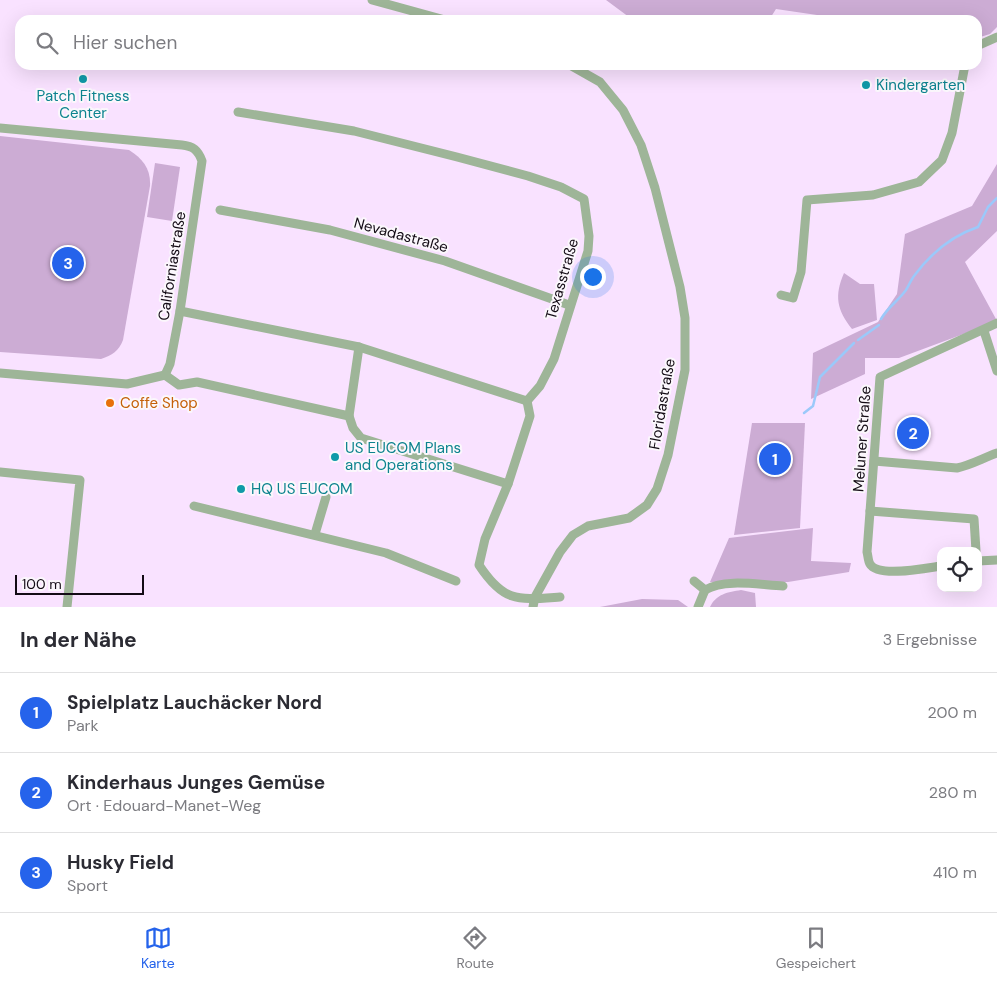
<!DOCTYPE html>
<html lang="de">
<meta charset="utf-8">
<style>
:root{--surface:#fff;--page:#f7f7f7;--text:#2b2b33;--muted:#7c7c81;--line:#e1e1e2;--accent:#2563eb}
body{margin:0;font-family:"DM Sans",sans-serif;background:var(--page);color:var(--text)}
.controls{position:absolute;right:15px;bottom:15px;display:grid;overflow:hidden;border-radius:10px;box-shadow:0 5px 20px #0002}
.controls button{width:45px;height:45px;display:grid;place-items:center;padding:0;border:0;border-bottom:1px solid var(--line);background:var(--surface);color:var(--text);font:25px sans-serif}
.scale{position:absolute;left:15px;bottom:12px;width:129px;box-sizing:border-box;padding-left:5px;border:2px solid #130b15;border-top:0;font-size:14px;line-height:18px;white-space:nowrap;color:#130b15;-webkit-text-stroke:4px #fbf7fc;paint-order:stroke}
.you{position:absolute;left:592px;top:276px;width:18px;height:18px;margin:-12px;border:4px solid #fff;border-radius:50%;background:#1a73e8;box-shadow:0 0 0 8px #1a73e833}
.badge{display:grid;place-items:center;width:32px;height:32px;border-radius:50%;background:var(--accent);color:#fff;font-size:16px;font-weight:700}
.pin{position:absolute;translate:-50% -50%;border:2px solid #fff;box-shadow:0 1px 5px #0006}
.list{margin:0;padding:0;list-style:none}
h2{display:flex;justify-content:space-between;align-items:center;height:65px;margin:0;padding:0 20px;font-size:21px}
h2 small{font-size:16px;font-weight:400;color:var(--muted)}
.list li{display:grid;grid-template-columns:32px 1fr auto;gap:15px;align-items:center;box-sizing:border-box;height:80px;padding:0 20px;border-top:1px solid var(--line)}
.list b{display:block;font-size:19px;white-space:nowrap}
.list p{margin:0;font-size:16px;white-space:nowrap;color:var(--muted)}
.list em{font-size:16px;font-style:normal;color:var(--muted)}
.icon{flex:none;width:28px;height:28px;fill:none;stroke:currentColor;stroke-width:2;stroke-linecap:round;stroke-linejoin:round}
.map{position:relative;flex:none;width:997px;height:607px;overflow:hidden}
.search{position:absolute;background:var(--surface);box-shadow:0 5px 20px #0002;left:15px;right:15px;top:15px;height:55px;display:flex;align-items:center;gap:12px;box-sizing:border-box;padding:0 18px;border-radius:15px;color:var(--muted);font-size:19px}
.sheet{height:305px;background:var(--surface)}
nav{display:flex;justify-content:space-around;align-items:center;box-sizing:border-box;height:70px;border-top:1px solid var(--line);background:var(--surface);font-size:14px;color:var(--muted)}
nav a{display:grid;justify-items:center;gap:2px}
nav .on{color:var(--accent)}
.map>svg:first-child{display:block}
</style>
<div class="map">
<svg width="997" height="607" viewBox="0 0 997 607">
<rect width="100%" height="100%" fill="#f9e2ff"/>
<!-- green -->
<g fill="#ccacd4">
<path d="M606,0h391v27l-7,7 -13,4v-18h-126l-75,-11 -7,11h-136z"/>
<path d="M0,136l129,14c14,9 22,19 21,36l-27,154c-4,11 -11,15 -22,19l-101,-7z"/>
<path d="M155,163l25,4 -8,54 -25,-4z"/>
<path d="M997,164v67l-32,31 31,57 -11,7 -86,32h-34v16l-54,25 2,-46 65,-31 19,-28 8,-60 67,-28z"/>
<path d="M844,273l16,11h14l3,36 -25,9c-15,-19 -18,-33 -8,-56z"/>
<path d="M752,423h53l-5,105 -66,7z"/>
<path d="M813,528l-2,33 40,2 -2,9 -61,10h-78l19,-44z"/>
<path d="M741,590l14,3 1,14h-46c6,-13 18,-15 31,-17z"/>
<path d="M642,599l36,1 10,7h-88z"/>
</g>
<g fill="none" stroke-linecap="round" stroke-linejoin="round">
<!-- stream -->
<g stroke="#9bc9fa" stroke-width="2.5">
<path d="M881,319c7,-12 17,-18 25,-29 3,-5 5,-10 8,-14 17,-23 37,-40 64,-49l10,-20 9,-9"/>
<path d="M858,340l21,-15"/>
<path d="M804,413l9,-7 7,-29 34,-34"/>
</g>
<!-- minor -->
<g stroke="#9eb598" stroke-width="9">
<path d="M372,0l73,20"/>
<path d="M977,46l20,-9"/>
<path d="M238,112l116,19 103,26 71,19 33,11 23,12 5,37 -1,15 -34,108 -14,27 -13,15"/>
<path d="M0,128l182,17c11,1 16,5 20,16l-22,150 -10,53 -5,11"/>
<path d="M220,210l110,20 115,31 124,44"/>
<path d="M781,295l12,3 8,-26 6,-72 66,-5 46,-13 23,-22 10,-27 13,-68"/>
<path d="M180,311l179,36 168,54"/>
<path d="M984,331l13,40"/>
<path d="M0,373l127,11 38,-9"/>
<path d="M165,375l14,10 18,-3 152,34 4,12 8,10 147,46"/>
<path d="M527,401l3,15 -22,68 -23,55 -6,26c25,38 39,35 81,32"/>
<path d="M349,416l10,-69"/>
<path d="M874,461l83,7c14,-3 26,-10 40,-15"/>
<path d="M0,472l80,8 -13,127"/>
<path d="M194,506l192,47 70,28"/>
<path d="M870,511l104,8 2,32"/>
<path d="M315,534l11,-37"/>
<path d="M978,561l19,-1"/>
<path d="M941,566c-14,2 -63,12 -71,-2 -2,-3 -2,-9 -3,-12l13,-175 117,-54"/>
<path d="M694,581l11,9"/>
<path d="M705,590c20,-12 55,-5 78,-4"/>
<path d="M533,607l2,-10 25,-45 13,-17 15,-9 41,-8 18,-13 10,-16 11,-34 17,-85v-52l-5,-31 -25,-99 -14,-43 -18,-35 -23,-28 -30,-17"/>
<path d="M698,607l7,-17"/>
</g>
</g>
<!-- markers -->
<g fill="#0f9aa8" stroke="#fbf7fc" stroke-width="2">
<circle cx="83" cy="79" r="5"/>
<circle cx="866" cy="85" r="5"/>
<circle cx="335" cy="457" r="5"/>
<circle cx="241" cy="489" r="5"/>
</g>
<circle fill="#e8710a" stroke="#fbf7fc" stroke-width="2" cx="110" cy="403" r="5"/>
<g text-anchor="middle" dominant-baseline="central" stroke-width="4" stroke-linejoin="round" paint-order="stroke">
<!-- culture labels -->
<g font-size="15" fill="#0d838f" stroke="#fbf7fc" text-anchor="start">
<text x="876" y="85">Kindergarten</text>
<text x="83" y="96" text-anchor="middle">Patch Fitness<tspan x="83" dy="17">Center</tspan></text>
<text x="345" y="448">US EUCOM Plans<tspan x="345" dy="17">and Operations</tspan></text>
<text x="251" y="489">HQ US EUCOM</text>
</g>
<!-- street labels -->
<g font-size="15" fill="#130b15" stroke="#fbf7fc">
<text transform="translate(401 235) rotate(15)">Nevadastraße</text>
<text transform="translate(172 266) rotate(-81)">Californiastraße</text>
<text transform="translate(562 279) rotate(-74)">Texasstraße</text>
<text transform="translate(662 404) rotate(-80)">Floridastraße</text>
<text transform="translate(862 439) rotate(-86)">Meluner Straße</text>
</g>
<!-- food labels -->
<g font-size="15" fill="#c56008" stroke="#fbf7fc" text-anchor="start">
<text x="120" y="403">Coffe Shop</text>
</g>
</g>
</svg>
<div class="controls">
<button><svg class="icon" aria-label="locate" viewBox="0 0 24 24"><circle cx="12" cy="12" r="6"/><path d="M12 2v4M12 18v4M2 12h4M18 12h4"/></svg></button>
</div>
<div class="scale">100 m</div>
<div class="you"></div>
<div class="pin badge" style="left:775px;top:459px">1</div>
<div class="pin badge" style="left:913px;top:433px">2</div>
<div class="pin badge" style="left:68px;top:263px">3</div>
<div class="search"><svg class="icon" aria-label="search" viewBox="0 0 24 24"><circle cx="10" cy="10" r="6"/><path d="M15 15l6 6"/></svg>Hier suchen</div>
</div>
<section class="sheet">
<h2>In der Nähe<small>3 Ergebnisse</small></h2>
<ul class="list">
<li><span class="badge">1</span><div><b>Spielplatz Lauchäcker Nord</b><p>Park</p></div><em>200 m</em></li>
<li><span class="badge">2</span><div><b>Kinderhaus Junges Gemüse</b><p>Ort · Edouard-Manet-Weg</p></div><em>280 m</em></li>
<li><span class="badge">3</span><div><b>Husky Field</b><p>Sport</p></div><em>410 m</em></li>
</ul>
</section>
<nav>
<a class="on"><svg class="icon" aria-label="map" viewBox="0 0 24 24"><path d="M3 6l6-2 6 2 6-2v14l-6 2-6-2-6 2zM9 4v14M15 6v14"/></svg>Karte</a>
<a><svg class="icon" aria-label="directions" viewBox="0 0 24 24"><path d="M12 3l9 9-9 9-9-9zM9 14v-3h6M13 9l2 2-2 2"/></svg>Route</a>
<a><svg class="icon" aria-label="saved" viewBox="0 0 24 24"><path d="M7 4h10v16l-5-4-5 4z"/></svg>Gespeichert</a>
</nav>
